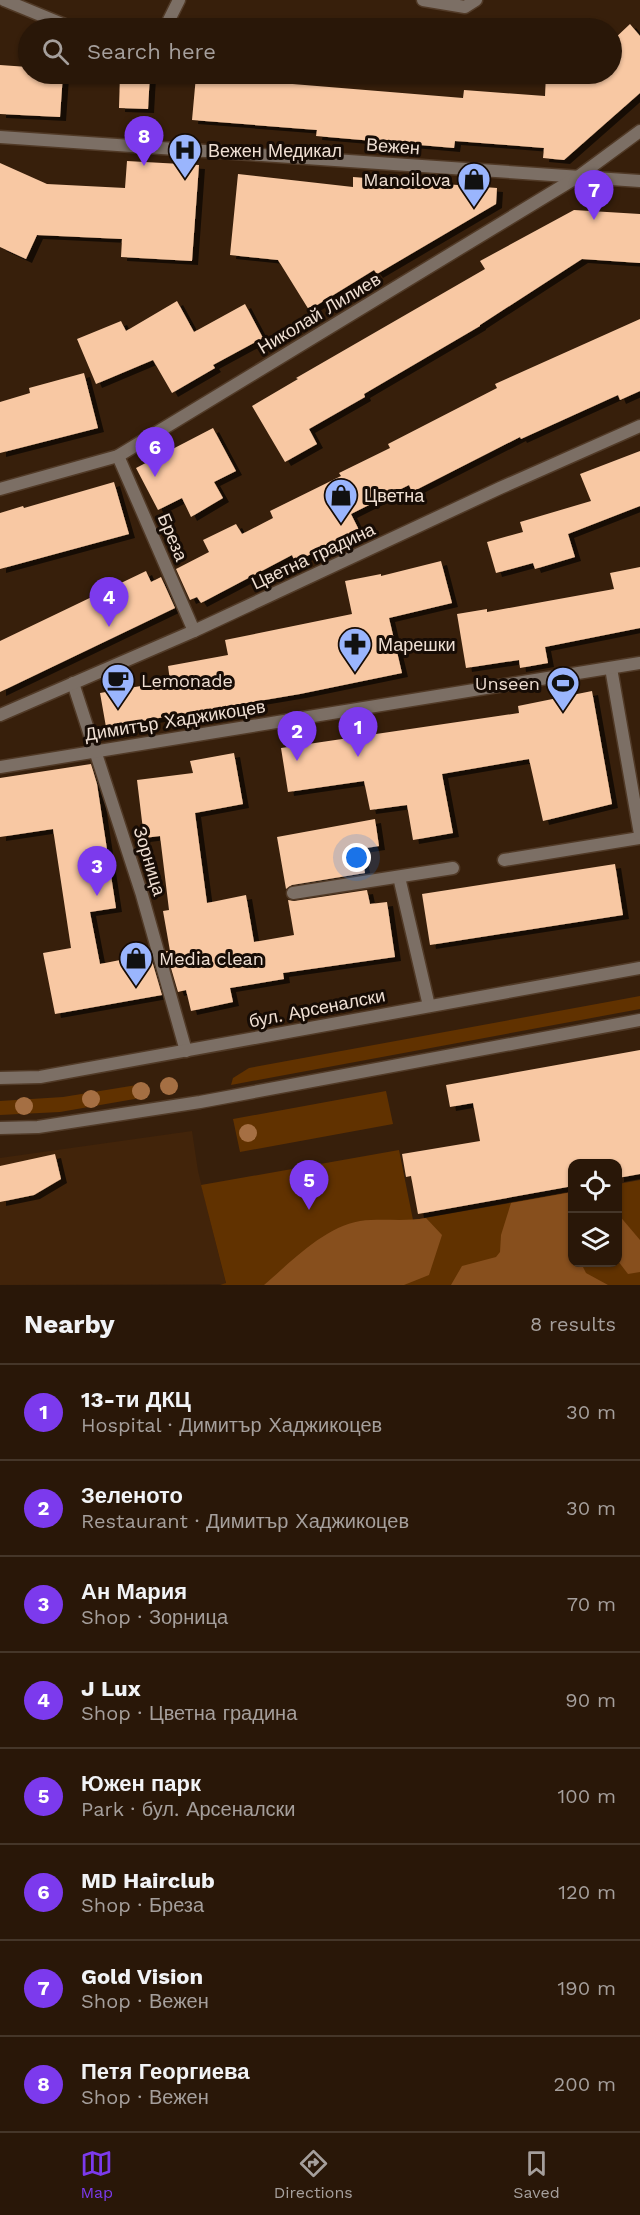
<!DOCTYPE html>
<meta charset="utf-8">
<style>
:root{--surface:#291708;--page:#312012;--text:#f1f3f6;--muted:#a59f9c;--line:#453629;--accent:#7c3aed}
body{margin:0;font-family:"Work Sans",sans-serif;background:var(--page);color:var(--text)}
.controls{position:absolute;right:18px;bottom:18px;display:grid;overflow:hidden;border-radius:12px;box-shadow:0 2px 4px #0004}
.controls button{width:54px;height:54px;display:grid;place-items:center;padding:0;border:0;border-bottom:2px solid var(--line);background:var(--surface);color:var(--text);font:30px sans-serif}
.you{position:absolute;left:357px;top:858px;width:21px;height:21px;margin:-15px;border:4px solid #fff;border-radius:50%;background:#1a73e8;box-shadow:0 0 0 9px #1a73e833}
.badge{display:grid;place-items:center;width:39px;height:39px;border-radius:50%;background:var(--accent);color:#fff;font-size:20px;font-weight:700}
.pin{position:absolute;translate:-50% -50px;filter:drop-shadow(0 2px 3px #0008)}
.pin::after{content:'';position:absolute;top:32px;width:21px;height:18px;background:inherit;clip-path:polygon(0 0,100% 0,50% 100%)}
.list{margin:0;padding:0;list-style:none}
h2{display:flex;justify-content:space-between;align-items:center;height:78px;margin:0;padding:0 24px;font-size:26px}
h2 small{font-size:20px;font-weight:400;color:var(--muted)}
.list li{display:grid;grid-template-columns:39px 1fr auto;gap:18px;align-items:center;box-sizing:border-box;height:96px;padding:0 24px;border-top:2px solid var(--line)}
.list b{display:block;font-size:22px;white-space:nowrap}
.list p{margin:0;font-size:20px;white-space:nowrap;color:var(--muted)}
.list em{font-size:20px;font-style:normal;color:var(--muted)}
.icon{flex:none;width:33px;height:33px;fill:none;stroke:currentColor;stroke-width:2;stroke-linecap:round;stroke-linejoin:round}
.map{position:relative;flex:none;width:640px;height:1285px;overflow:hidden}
.search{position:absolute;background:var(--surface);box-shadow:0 2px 4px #0004;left:18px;right:18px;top:18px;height:66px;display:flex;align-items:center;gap:15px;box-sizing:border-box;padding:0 21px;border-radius:33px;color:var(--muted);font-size:22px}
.sheet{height:846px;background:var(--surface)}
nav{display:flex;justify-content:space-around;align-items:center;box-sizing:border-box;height:84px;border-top:2px solid var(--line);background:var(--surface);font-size:16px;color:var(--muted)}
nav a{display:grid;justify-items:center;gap:3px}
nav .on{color:var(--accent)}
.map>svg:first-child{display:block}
</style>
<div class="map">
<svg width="640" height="1285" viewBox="0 0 640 1285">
<defs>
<filter id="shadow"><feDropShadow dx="6" dy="4" stdDeviation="0" flood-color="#0009"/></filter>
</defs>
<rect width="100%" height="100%" fill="#371f0b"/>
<!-- built -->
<path fill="#42240a" d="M192,1131l6,40 28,113 -226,1v-127z"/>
<!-- green -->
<g fill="#613200">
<path d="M640,996v13l-409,76 2,-7 16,-10z"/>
<path d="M143,1084l3,13 -86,15 -60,3v-14l63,-4z"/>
<path d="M386,1091l7,33 -153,28 -7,-33z"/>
<path d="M399,1150l14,70 159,-28v70h46v-78l22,-4v105h-420l6,-2 -25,-98z"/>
</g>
<!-- forest -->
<g fill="#874f1d">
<path d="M572,1192v48l-1,2 1,20 9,1 5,10 22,12h-157l11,-19 34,-9 4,-5 1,-17 10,-32z"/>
<path d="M618,1214l22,26v32l-12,2 -10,-13z"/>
<path d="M426,1218l16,17 -13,40 -25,10h-140c27,-23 60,-58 96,-64 22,-3 44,1 66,-3z"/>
</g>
<!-- building -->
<g fill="#f8c8a3" filter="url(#shadow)">
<path d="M630,24l10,12v57l-76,67 -21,-2 1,-10 -89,-7 -1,7 -138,-12 1,-6 -125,-10 4,-44 267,22 1,-8 81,6 1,-22h66v-33z"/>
<path d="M0,65l28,2v7h35l-3,43 -60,-3z"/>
<path d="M120,74h30l-2,35 -29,-1z"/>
<path d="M127,161l72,4 -7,96 -71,-4 1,-18 -85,-4 -11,24 -26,-12v-84l47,21 78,4z"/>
<path d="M238,174l115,13v-10l144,11 -1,16 -119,70 -3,-4 -65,40 -31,-50 -48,-5z"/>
<path d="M574,210l66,4v49l-58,-4 -102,66v1l-116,68 1,3 -56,32 8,15 -32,18 -33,-56 46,-27 -2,-1 189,-109 -5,-8z"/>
<path d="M177,301l17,31 51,-28 18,34 -50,27 2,3 -43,25 -19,-33 -57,24 -19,-45 44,-18 5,10z"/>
<path d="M640,319v72l-20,9 -2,-5 -97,44 -1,-2 -108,55 -3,-7 -58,29 8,16 -64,32 -3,-7 -91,48 -4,-6 -7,3 -14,-31 33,-17 -6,-12 33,-16 6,10 31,-16 -3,-7 71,-35 -2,-3 51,-25 -2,-4 109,-56 -2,-4z"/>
<path d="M84,373l14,55 -98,25v-51l30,-9 -1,-5z"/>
<path d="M213,428l23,43 -22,11 9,16 -32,19 -9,-19 -24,12 -22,-42z"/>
<path d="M640,451v55l-72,28 7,23 -40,12 -2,-6 -37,10 -9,-31 36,-10 -3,-10 71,-21 -11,-27z"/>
<path d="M114,482l15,52 -129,35v-56l23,-7 1,2z"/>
<path d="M441,561l11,42 -63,15 13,55 -102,21 -194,33 -6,-34 70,-12 -2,-15 60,-11 -3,-15 127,-26 -7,-33 36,-7v2z"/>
<path d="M640,567v61l-95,19 3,16 -28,5 -1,-8 -53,8 -9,-54 30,-5v3l127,-23 -4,-16z"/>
<path d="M146,571l5,11 10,-5 14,31 -175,84v-51z"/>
<path d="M592,691l20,113 -69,17 -14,-62 -87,15 11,59 -40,7 -6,-35 -37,5 -6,-29 -76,11 -7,-44 238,-35 -1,-7z"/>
<path d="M234,753l9,51 -48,9 12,90 39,-8 8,47 40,-7 -6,-35 6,1 73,-11 3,14 17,-2 8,55 -112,16 1,6 -54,9 3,14 -42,9 -5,-21 -8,2 -12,-41h4l-7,-40 6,-1 -9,-74 -16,2 -7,-58 56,-7 -3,-12z"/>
<path d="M91,764l6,20 19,124 -26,4 10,52 50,-10 12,41 -107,19 -12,-61 28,-5 -18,-119 -53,8v-59z"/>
<path d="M375,819l4,27 -19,3 5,24 -73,12 -6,4 -9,-52z"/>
<path d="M615,864l8,51 -193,30 -8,-51z"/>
<path d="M640,1050v124l-22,4v-14h-45v22l-155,28 -7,-38 -5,1 -4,-23 78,-13 -7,-38 -23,4 -4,-22z"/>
<path d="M55,1154l6,25 -27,16 -34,7v-36z"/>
</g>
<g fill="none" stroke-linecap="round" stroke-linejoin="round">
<defs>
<g id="service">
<path d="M4,0l68,28"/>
<path d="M423,0l42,7 11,-7"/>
<path d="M165,28l14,-28"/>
<path d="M504,860l136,-22"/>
<path d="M399,877l30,129"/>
<path d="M293,893l160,-25"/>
<path d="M0,1128l38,-1 162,-25 440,-82"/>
</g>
<g id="minor">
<path d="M0,137l640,44"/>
<path d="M118,456l76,175"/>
<path d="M0,489l118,-33 461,-280 61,-45"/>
<path d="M611,668l29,166"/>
<path d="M73,683l69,212 44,156"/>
<path d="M0,715l194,-84 306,-143 140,-62"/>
<path d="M0,767l640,-104"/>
</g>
<path id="tertiary" d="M0,1078l40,-1 600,-109"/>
</defs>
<!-- service casing -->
<use href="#service" stroke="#513a27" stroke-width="15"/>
<!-- minor casing -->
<use href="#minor" stroke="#513a27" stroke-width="15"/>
<!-- tertiary casing -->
<use href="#tertiary" stroke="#513a27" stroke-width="15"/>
<!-- service -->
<use href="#service" stroke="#7c6f65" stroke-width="12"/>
<!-- minor -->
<use href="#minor" stroke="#7c6f65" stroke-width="12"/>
<!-- tertiary -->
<use href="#tertiary" stroke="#7c6f65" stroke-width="12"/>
</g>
<!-- trees -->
<g fill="#a56f43">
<circle cx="169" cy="1086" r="9"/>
<circle cx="141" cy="1091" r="9"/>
<circle cx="91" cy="1099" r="9"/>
<circle cx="24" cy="1106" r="9"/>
<circle cx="248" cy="1133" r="9"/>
</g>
<!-- icons -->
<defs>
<symbol id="hospital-pin" viewBox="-11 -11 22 30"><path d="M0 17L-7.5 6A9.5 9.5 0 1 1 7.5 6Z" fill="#9ab5fd" stroke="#170c05"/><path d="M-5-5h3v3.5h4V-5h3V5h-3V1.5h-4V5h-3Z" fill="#111"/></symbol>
<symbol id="shop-pin" viewBox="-11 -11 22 30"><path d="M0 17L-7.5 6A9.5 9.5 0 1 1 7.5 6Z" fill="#9ab5fd" stroke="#170c05"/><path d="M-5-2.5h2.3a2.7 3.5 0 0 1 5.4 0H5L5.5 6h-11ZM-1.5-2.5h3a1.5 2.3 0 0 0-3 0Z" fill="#111"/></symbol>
<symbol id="pharmacy-pin" viewBox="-11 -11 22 30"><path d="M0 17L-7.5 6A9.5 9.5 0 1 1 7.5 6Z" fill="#9ab5fd" stroke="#170c05"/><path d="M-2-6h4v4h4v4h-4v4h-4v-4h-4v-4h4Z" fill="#111"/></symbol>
<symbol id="cafe-pin" viewBox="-11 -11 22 30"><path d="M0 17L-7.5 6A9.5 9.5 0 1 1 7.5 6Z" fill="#9ab5fd" stroke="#170c05"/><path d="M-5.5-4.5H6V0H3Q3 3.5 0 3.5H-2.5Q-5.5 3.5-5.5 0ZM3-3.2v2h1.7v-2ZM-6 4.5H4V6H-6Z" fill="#111"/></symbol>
<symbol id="stadium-pin" viewBox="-11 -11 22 30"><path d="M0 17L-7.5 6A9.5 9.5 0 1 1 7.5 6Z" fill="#9ab5fd" stroke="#170c05"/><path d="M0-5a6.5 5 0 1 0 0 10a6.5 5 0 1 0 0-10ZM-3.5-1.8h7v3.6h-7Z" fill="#111"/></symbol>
</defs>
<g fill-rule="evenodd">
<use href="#hospital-pin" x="166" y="131" width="38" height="52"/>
<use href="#shop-pin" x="455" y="160" width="38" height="52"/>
<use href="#shop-pin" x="322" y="476" width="38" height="52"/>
<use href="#pharmacy-pin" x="336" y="625" width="38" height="52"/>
<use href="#cafe-pin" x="99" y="661" width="38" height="52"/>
<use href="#stadium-pin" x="544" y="664" width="38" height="52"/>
<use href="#shop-pin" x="117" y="939" width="38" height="52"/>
</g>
<g text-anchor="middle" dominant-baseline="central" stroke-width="6" stroke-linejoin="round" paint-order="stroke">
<!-- street labels -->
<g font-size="18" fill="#efdfd3" stroke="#170c05">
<text transform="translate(393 146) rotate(4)">Вежен</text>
<text transform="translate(319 313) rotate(-31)">Николай Лилиев</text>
<text transform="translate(173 537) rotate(67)">Бреза</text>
<text transform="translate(313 556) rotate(-25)">Цветна градина</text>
<text transform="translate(175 720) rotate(-9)">Димитър Хаджикоцев</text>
<text transform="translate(150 861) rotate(73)">Зорница</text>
<text transform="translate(317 1008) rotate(-11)">бул. Арсеналски</text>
</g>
<!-- poi labels -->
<g font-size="18" fill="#efdfd3" stroke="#170c05" text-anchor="start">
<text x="208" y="150">Вежен Медикал</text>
<text x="451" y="179" text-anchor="end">Manoilova</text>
<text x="364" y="495">Цветна</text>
<text x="378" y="644">Марешки</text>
<text x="141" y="680">Lemonade</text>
<text x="540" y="683" text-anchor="end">Unseen</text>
<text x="159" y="958">Media clean</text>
</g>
</g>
</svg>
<div class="controls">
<button><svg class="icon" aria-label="locate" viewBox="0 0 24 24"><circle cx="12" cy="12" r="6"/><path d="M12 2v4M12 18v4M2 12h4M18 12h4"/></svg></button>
<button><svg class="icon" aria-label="layers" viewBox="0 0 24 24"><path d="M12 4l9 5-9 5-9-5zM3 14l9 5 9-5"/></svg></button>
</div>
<div class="you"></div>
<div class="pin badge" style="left:358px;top:757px">1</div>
<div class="pin badge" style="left:297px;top:761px">2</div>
<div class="pin badge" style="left:97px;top:896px">3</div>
<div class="pin badge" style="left:109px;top:627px">4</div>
<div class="pin badge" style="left:309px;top:1210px">5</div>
<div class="pin badge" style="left:155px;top:477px">6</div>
<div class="pin badge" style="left:594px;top:220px">7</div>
<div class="pin badge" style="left:144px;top:166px">8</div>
<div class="search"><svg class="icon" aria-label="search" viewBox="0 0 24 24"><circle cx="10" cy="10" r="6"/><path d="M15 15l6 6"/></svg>Search here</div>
</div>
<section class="sheet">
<h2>Nearby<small>8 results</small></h2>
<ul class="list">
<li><span class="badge">1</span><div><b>13-ти ДКЦ</b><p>Hospital · Димитър Хаджикоцев</p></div><em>30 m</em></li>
<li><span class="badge">2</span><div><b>Зеленото</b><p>Restaurant · Димитър Хаджикоцев</p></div><em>30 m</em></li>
<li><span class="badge">3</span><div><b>Ан Мария</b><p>Shop · Зорница</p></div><em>70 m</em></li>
<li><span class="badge">4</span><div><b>J Lux</b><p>Shop · Цветна градина</p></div><em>90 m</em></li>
<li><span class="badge">5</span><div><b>Южен парк</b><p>Park · бул. Арсеналски</p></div><em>100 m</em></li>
<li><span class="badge">6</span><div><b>MD Hairclub</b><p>Shop · Бреза</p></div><em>120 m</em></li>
<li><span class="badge">7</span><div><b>Gold Vision</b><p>Shop · Вежен</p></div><em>190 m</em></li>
<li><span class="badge">8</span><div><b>Петя Георгиева</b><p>Shop · Вежен</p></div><em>200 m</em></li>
</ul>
</section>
<nav>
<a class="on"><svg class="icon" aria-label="map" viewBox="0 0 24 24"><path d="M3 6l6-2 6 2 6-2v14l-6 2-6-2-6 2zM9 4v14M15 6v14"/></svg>Map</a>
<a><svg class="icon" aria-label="directions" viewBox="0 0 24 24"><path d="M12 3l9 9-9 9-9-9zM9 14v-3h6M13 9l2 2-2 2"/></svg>Directions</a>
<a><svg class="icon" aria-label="saved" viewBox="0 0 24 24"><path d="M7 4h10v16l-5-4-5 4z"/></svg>Saved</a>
</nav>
